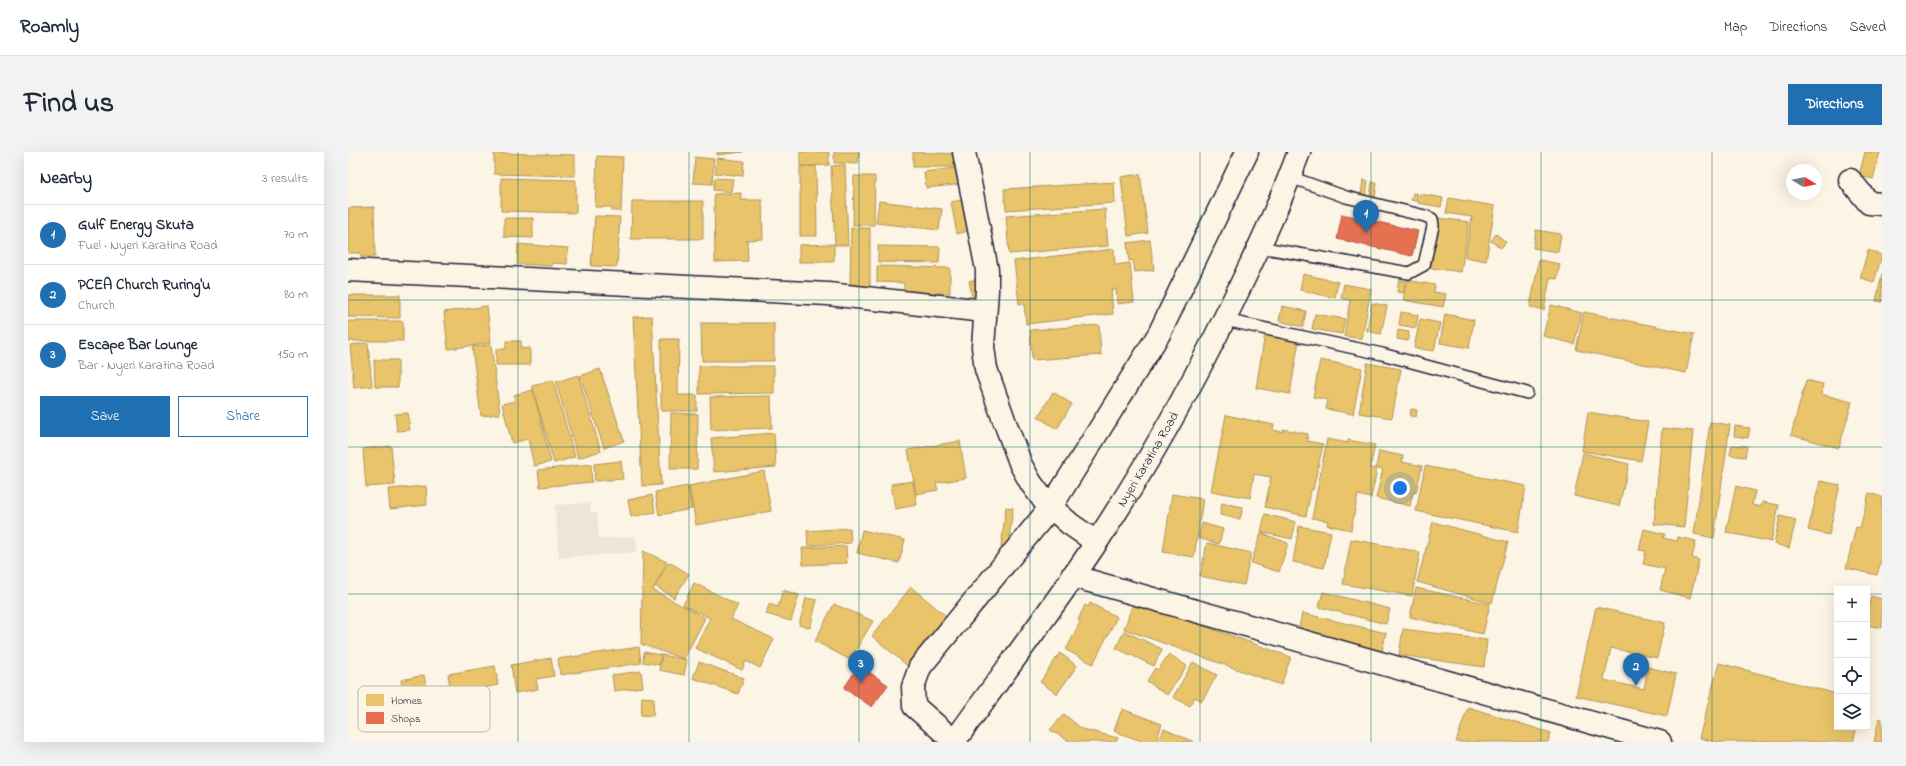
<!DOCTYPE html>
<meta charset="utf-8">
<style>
:root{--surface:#fff;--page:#f2f2f3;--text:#1f2937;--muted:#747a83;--line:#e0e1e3;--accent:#1f6fb2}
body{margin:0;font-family:"Indie Flower",sans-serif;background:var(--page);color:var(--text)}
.controls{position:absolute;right:12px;bottom:12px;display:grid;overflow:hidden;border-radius:0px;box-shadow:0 4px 16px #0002}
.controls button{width:36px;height:36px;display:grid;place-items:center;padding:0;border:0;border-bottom:1px solid var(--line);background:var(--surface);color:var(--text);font:20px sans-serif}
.compass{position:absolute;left:1438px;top:12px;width:36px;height:36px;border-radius:50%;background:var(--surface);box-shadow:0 4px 16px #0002;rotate:100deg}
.you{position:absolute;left:1052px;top:336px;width:14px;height:14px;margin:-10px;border:3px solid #fff;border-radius:50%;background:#1a73e8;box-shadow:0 0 0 6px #1a73e833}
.badge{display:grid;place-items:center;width:26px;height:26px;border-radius:50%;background:var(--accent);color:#fff;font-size:13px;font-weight:700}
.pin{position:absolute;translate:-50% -33px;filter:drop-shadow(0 1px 2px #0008)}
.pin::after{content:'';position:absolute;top:21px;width:14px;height:12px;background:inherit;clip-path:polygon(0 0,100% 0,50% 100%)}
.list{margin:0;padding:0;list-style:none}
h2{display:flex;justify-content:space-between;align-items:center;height:52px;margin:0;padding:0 16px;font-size:17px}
h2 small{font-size:13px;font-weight:400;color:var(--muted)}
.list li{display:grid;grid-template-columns:26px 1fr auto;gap:12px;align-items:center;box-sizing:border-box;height:60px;padding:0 16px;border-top:1px solid var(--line)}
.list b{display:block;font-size:15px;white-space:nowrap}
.list p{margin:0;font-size:13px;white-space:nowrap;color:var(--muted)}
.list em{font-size:13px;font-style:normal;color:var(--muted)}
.actions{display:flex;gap:8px;padding:12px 16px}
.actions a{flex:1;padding:9px 0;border:1px solid var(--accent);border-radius:0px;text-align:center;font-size:14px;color:var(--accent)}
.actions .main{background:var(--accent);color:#fff}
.icon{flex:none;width:22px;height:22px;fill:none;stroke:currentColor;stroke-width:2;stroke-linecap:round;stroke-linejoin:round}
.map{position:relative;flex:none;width:1534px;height:590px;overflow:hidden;border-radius:0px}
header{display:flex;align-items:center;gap:24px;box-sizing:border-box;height:56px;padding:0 20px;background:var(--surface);border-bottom:1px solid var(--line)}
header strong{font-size:19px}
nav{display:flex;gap:22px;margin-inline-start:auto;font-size:14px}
.intro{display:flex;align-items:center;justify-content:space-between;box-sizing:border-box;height:96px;padding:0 24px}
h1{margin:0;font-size:28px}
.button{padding:10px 18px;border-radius:0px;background:var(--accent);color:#fff;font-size:14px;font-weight:700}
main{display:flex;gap:24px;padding:0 24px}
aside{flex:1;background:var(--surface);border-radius:0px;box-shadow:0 4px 16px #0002}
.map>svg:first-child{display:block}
</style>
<header>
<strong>Roamly</strong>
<nav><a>Map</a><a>Directions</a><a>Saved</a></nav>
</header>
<div class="intro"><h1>Find us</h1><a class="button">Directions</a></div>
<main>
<aside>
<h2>Nearby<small>3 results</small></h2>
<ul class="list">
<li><span class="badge">1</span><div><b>Gulf Energy Skuta</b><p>Fuel · Nyeri Karatina Road</p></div><em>70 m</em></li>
<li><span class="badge">2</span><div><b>PCEA Church Ruring'u</b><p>Church</p></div><em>80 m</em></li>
<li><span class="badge">3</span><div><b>Escape Bar Lounge</b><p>Bar · Nyeri Karatina Road</p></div><em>150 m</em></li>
</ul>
<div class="actions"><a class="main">Save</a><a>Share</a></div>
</aside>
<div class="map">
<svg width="1534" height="590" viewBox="0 0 1534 590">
<rect width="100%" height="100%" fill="#fcf5e5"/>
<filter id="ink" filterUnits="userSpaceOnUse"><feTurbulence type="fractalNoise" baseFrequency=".025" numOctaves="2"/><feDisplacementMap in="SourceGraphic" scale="8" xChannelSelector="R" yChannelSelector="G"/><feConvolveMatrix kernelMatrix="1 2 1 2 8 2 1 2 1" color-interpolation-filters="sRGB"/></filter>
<g filter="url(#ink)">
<!-- built -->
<path fill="#ece5d8" d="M242,351l1,10h6l2,26 37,-3 1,16 -78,6 -4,-53z"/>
<!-- homes -->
<g fill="#e9c46a" stroke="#ad935c">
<path d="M369,0h26l-26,3z"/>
<path d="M452,0h29v13l-29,1z"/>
<path d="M486,0h25l-1,12 -24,-1z"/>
<path d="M565,0l45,2 -1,13h-44z"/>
<path d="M1517,0h15l-7,27 -14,-3z"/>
<path d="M146,1l81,2v21l-81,-2z"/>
<path d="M249,4l26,1 -2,54h-9v-4h-17z"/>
<path d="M347,5l19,2 -2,25 -19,-1z"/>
<path d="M369,6l27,3 -1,15 -28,-3z"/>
<path d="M497,13l3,80h-13l-4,-79z"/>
<path d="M468,14l1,70h-17v-69z"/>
<path d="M614,15l2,17 -38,4 -2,-16z"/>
<path d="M792,22l8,59 -20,3 -7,-59z"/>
<path d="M506,24h21l-1,49h-21z"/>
<path d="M153,26l75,2v33l-75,-2z"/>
<path d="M367,26l18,1 -2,13 -18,-2z"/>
<path d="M1015,28l5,1 -2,14 -5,-1z"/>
<path d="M766,30l1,21 -109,7 -2,-21z"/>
<path d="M1024,30l5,1 -2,14 -5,-1z"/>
<path d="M393,41v7h21l1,39 -16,1 1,21 -33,1 -1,-68z"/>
<path d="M1065,41l5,1 -2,7 -5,-1z"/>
<path d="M1072,42l23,4 -2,9 -23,-4z"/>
<path d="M1101,46l46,8 -9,55 -21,-4 7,-40 -26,-4z"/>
<path d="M619,47l6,31 -16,4 -6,-32z"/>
<path d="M284,49h71v38h-72z"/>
<path d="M531,49l63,8 -3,21 -63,-7z"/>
<path d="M26,55l1,50h-14l-1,-4h-12v-45z"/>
<path d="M757,57l3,37 -99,8 -3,-38z"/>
<path d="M247,64l25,1 -3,50 -26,-1z"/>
<path d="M156,66h29v20l-29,-1z"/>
<path d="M1091,66l30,4 -8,50 -30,-4z"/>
<path d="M503,76h19v59h-20z"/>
<path d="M1188,78l25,4 -3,18 -25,-4z"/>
<path d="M1148,82l10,8 -5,6 -10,-7z"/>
<path d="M802,88l4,30 -19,2 -2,-12 -4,1 -2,-18z"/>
<path d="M170,92l50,4 -1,16 -15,-1v3l-35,-2z"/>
<path d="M486,92v18h-35v-17z"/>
<path d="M530,94l62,1 -1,16 -61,-1z"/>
<path d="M766,97l1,16 15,-2 4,39 -17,2 -1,-15 -5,1 2,24 -87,10 -2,-21 -5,1 -5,-43z"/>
<path d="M1520,98l14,5 -8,27 -14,-4z"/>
<path d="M1191,108l21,4 -3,15 -7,-1 -6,32 -14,-3z"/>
<path d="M529,114l73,2v25h-46v-10l-27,-1z"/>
<path d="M955,122l35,8 -3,16 -35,-8z"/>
<path d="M1534,122v28l-6,-1z"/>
<path d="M636,126l3,15 -15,3 -3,-15z"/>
<path d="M1051,128l6,1 -2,12 -6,-1z"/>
<path d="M1059,128l28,5 -1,7 12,2 -3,13 -40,-7z"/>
<path d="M996,132l27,5 -9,50 -18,-3 6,-36 -9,-2z"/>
<path d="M0,143h52v23l-52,-1z"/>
<path d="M1024,151l15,3 -6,28 -14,-3z"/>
<path d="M1203,153l31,8 -8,31 -31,-8z"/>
<path d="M139,154l4,37 -43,6 -4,-37z"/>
<path d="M934,154l24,5 -3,16 -24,-6z"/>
<path d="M1053,160l17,3 -2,13 -17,-3z"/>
<path d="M1236,160l110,22 -8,39 -110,-23z"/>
<path d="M967,162l30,5 -3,15 -30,-5z"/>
<path d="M1097,162l29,6 -5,28 -29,-5z"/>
<path d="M304,164l9,169 -19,1 -9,-169z"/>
<path d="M1072,167l20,4 -6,28 -20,-3z"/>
<rect x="0" y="169" width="55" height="20"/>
<path d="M353,171h73v38h-72z"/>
<path d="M751,173l2,30 -69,5 -2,-30z"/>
<path d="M1050,178l11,2 -1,9 -11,-2z"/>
<path d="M917,182l34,6 -9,54 -34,-6z"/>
<path d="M313,187h18l-1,56h19v16h-36z"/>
<path d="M158,189h15v8l9,-1v17h-34v-16h10z"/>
<path d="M20,191l4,43 -18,2 -4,-43z"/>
<path d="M143,193l9,69 -19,2 -9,-69z"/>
<path d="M26,208h24v27h-23z"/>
<path d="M972,208l42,8 -9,46 -27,-5 2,-9 -15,-3z"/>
<path d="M1019,211l34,6 -9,49 -33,-5z"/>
<path d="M351,214h75v27l-75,1z"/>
<path d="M252,217l24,72 -20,7 -24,-72z"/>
<path d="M230,223l23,76 -23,7 -22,-76z"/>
<path d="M205,228l22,77 -21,6 -22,-77z"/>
<path d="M1458,228l17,4 -2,10 31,8 -13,46 -48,-13z"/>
<path d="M185,238l18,72 -17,4 -6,-27 -16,4 -10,-39 13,-3 -1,-6z"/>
<path d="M705,240l19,12 -15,25 -19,-12z"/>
<path d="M423,244l1,32 -61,2 -1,-33z"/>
<path d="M1063,257l6,1 -1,7 -6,-1z"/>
<path d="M1240,260l60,10 -7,39 -59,-10z"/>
<path d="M60,261l2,17 -13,1 -2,-17z"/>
<path d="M323,261l27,1 -1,55h-27z"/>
<path d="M878,263l48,10 -1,5 10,2v-3l25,5 -1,7 16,3 -10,46h-2l-5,26 -41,-9 6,-30 -17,-3 -4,24 -39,-7z"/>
<path d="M1362,270l20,3 -16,113 -20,-4z"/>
<path d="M1387,274l15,2 -2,10 -14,-2z"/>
<path d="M1314,276l31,3 -9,96 -30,-3z"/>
<path d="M426,281l2,34 -62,5 -3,-34z"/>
<path d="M979,287l21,4v-3l27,5 -5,23 7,1 -6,29 -13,-3 -7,35 -24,-5 1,-4 -16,-3z"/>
<path d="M612,289l6,37 -30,5 2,7 -22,4 -8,-44z"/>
<path d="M1384,293l15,1 -2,11 -15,-2z"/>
<path d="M43,294l4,39 -29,2 -3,-38z"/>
<path d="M1031,299l24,5 -1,6 20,4 -6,27 -3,-1 -3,14 -34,-8 7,-29 -7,-1z"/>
<path d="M1235,301l46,11 -10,42 -45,-10z"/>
<path d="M273,309l2,18 -28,2 -1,-17z"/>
<path d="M243,312l1,18 -52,5 -2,-17z"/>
<path d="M1077,314l101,20 -8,46 -102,-21z"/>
<path d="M416,319l7,40 -75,14 -7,-39z"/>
<path d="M565,329l4,24 -22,4 -4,-25z"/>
<path d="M1472,329l20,4 -11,50 -21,-5z"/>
<path d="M78,334l1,19 -37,4 -2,-20z"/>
<path d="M340,334l4,23 -33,6 -4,-23z"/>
<path d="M1388,334l19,5 -3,14 9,2 1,-5 17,3 -8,37 -45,-10z"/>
<path d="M1521,341l13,4v64h-1l-4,14 -31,-7 10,-41 4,1z"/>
<path d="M824,342l31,5 -9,58 -31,-5z"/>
<path d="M304,343l3,17 -24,5 -3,-17z"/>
<path d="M874,351l21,4 -3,12 -20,-4z"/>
<path d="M658,355l7,1 -5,40 -7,-1z"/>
<path d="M917,362l31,8 -4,17 -31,-7z"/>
<path d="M1432,364l16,4 -7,28 -15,-4z"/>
<path d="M1085,370l75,20 -16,61 -75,-21z"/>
<path d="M854,371l21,6 -4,15 -21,-6z"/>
<path d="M951,374l32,6 -7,36 -31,-6z"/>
<path d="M502,376l1,15 -43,3 -1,-15z"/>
<path d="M1296,377l21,5 -2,4 14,3 1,-4 18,4 -4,17 7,2 -9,38 -30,-8 5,-21 -22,-5 3,-13 -7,-1z"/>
<path d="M514,378l43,10 -6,23 -42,-10z"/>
<path d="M913,381l27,10 -9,29 -28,-9z"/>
<path d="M1003,387l69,13 -8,44 -69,-12z"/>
<path d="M859,391l44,10 -7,32 -44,-9z"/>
<path d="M498,394l1,17 -44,2 -1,-17z"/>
<path d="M295,399l24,11 -14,28 52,28 -21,41 -43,-15z"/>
<path d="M321,410l20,12 -15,24 -19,-12z"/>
<path d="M346,431l44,22 -7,14 43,20 -14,29 -14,-7 -4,9 -47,-22 15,-30 -27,-13z"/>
<path d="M563,435l40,33 -40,49 -39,-33z"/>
<path d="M1068,436l74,16 -7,30 -73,-17z"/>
<path d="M435,438l16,5 -8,26 -25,-7 3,-10 9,3z"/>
<path d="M975,440l67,17 -4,15 -67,-17z"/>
<path d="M1523,444l11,3v29l-15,-3v-10z"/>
<path d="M458,446l11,2 -7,28 -11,-3z"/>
<path d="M786,449l157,56 -10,28 -157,-56z"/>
<path d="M742,451l27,14 -24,47 -27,-14 14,-28 -2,-2 7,-15 3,2z"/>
<path d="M486,452l39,17 -23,39 -35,-19z"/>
<path d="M1248,455l69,16 -8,35 -46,-10 -7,32 40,9 4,-22 28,7 -9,42 -91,-20z"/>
<path d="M954,461l84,20 -4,19 -84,-20z"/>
<path d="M1055,477l84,11 -3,27 -85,-12z"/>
<path d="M776,479l38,18 -8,17 -38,-18z"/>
<path d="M291,495l2,16 -81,12 -2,-16z"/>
<path d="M296,500l17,3 -2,10 -16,-3z"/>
<path d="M712,501l17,13 -20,28 -17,-12z"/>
<path d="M821,502l18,12 -20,29 -20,-14 8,-13 3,2z"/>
<path d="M314,503l25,5 -3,15 -25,-5z"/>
<path d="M203,506l3,18 -18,3 2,10 -23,4 -4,-28z"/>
<path d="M351,510l45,16 -6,16 -45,-16z"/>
<path d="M845,510l24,13 -15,26 -7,-4 -5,9 -17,-9z"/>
<path d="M1371,511l118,31v33h20l-4,15h-137l-17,-4z"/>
<path d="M147,514l3,19 -47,9 -3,-20z"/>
<path d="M293,519l2,16 -29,4 -2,-16z"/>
<path d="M76,523l3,17 -23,5 -3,-17z"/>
<path d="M294,545l12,1 -1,18 -12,-1z"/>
<path d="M1120,555l83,26 -3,9h-92z"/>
<path d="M774,557l40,15 -6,18h-12l-30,-11z"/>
<path d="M716,562l18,15 36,9 -2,4h-45l-21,-12z"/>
<path d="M1531,566l3,1v23h-8z"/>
<path d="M816,577l30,13h-36z"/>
</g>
<!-- shops -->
<g fill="#e76f51" stroke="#ac584a">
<path d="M994,62l76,17 -6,25 -75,-17z"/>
<path d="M511,513l29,20 -16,22 -28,-19z"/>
</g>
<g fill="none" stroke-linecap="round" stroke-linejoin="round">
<defs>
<g id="lane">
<path d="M911,95l150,26 15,-8 9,-39 -1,-7 -7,-3 -79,-19 -56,-20"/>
<path d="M877,168l157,34 145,39"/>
</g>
<g id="street">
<path d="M616,0l23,118v21l-4,56 3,22 18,51 17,45 10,18 14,19 25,22 26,18"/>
<path d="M1502,28l19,23 13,1"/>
<path d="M0,118l480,24 157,17"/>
<path d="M606,589l-40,-35 -1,-19 7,-20 131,-160 108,-173 88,-182"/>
</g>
<path id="secondary" d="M724,424l588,166"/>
<g id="highway">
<path id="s1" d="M606,590c47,-66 97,-131 142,-199 57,-86 107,-177 151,-271 19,-39 37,-79 52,-120"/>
</g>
</defs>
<!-- lane casing -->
<use href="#lane" stroke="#22223b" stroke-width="14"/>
<!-- street casing -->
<use href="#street" stroke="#22223b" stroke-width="25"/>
<!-- secondary casing -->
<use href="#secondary" stroke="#22223b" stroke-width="25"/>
<!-- highway casing -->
<use href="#highway" stroke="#22223b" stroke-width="25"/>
<!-- lane -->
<use href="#lane" stroke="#fcf5e5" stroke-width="11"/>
<!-- street -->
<use href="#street" stroke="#fcf5e5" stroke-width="22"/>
<!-- secondary -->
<use href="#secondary" stroke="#fcf5e5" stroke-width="22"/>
<!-- highway -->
<use href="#highway" stroke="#fcf5e5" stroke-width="22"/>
</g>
</g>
<!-- grid -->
<path fill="none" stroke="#0f766e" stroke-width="1" stroke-opacity="0.55" d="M170,0v590M341,0v590M511,0v590M682,0v590M852,0v590M1023,0v590M1193,0v590M1364,0v590M0,148h1534M0,295h1534M0,442h1489M1519,442h15"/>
<g text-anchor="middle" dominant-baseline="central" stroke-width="4" stroke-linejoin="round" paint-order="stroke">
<!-- street labels -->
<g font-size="13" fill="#22223b" stroke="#fcf5e5">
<text stroke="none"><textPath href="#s1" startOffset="343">Nyeri Karatina Road</textPath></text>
</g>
</g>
<!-- legend -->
<rect x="10" y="534" width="132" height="46" rx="6" fill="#fcf5e5" stroke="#bbb6b2" stroke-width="1"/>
<rect x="18" y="542" width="18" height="12" fill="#e9c46a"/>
<rect x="18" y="560" width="18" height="12" fill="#e76f51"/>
<g font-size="11" fill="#22223b">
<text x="43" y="552">Homes</text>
<text x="43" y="570">Shops</text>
</g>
</svg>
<div class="controls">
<button>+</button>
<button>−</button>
<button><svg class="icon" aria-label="locate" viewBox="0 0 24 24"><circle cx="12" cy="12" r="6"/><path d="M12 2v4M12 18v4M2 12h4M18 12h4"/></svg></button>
<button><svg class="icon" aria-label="layers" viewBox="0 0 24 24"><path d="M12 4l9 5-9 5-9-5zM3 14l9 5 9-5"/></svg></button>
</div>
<svg class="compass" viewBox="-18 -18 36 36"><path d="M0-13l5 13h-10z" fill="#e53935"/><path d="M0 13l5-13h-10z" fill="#747a83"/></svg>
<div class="you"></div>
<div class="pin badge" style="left:1018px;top:81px">1</div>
<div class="pin badge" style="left:1288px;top:534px">2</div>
<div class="pin badge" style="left:513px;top:531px">3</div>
</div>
</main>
